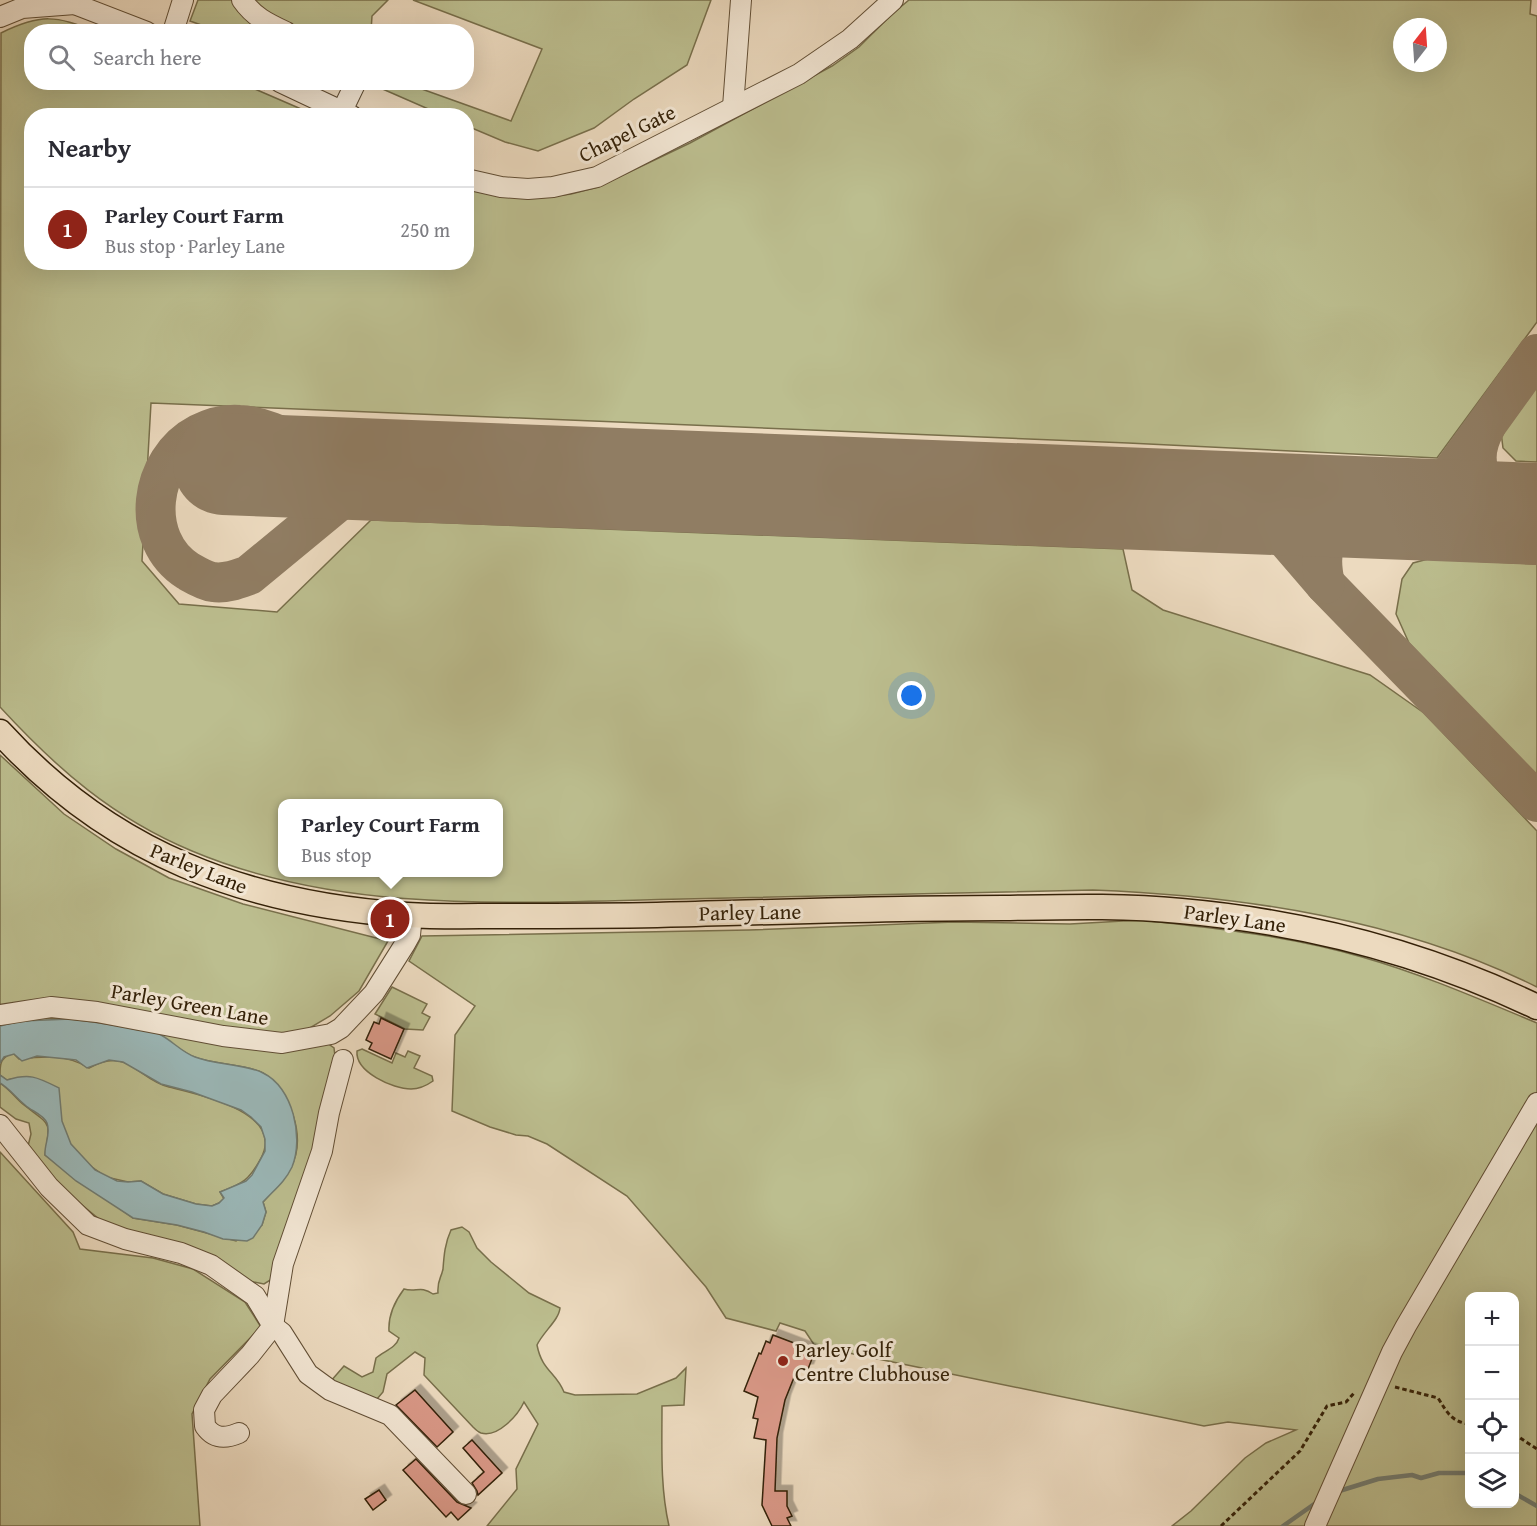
<!DOCTYPE html>
<meta charset="utf-8">
<style>
:root{--surface:#fff;--page:#f2f2f3;--text:#2b2b33;--muted:#7c7c81;--line:#e1e1e2;--accent:#8f2418}
body{margin:0;font-family:"Gentium Book Plus",serif;background:var(--page);color:var(--text)}
.controls{position:absolute;right:18px;bottom:18px;display:grid;overflow:hidden;border-radius:12px;box-shadow:0 6px 24px #0002}
.controls button{width:54px;height:54px;display:grid;place-items:center;padding:0;border:0;border-bottom:2px solid var(--line);background:var(--surface);color:var(--text);font:30px sans-serif}
.compass{position:absolute;left:1393px;top:18px;width:54px;height:54px;border-radius:50%;background:var(--surface);box-shadow:0 6px 24px #0002;rotate:17deg}
.you{position:absolute;left:912px;top:696px;width:21px;height:21px;margin:-15px;border:4px solid #fff;border-radius:50%;background:#1a73e8;box-shadow:0 0 0 9px #1a73e833}
.badge{display:grid;place-items:center;width:39px;height:39px;border-radius:50%;background:var(--accent);color:#fff;font-size:20px;font-weight:700}
.pin{position:absolute;translate:-50% -50%;border:3px solid #fff;box-shadow:0 2px 6px #0006}
.popup{position:absolute;left:278px;top:799px;width:225px;height:78px;box-sizing:border-box;display:grid;place-content:center;border-radius:12px;background:var(--surface);filter:drop-shadow(0 2px 4px #0005);font-size:20px;white-space:nowrap;color:var(--muted)}
.popup b{font-size:22px;color:var(--text)}
.popup::after{content:'';position:absolute;left:50%;top:100%;margin-left:-12px;border:12px solid transparent;border-top-color:var(--surface)}
.list{margin:0;padding:0;list-style:none}
h2{display:flex;justify-content:space-between;align-items:center;height:78px;margin:0;padding:0 24px;font-size:26px}
h2 small{font-size:20px;font-weight:400;color:var(--muted)}
.list li{display:grid;grid-template-columns:39px 1fr auto;gap:18px;align-items:center;box-sizing:border-box;height:84px;padding:0 24px;border-top:2px solid var(--line)}
.list b{display:block;font-size:22px;white-space:nowrap}
.list p{margin:0;font-size:20px;white-space:nowrap;color:var(--muted)}
.list em{font-size:20px;font-style:normal;color:var(--muted)}
.icon{flex:none;width:33px;height:33px;fill:none;stroke:currentColor;stroke-width:2;stroke-linecap:round;stroke-linejoin:round}
.map{position:relative;flex:none;width:1537px;height:1526px;overflow:hidden}
.search{position:absolute;background:var(--surface);box-shadow:0 6px 24px #0002;left:24px;top:24px;width:450px;height:66px;display:flex;align-items:center;gap:15px;box-sizing:border-box;padding:0 21px;border-radius:24px;color:var(--muted);font-size:22px}
.panel{position:absolute;background:var(--surface);box-shadow:0 6px 24px #0002;left:24px;top:108px;width:450px;height:162px;border-radius:24px}
.map>svg:first-child{display:block}
</style>
<div class="map">
<svg width="1537" height="1526" viewBox="0 0 1537 1526">
<defs>
<filter id="shadow"><feDropShadow dx="5.5" dy="-5.5" stdDeviation="0" flood-color="#0004"/></filter>
</defs>
<rect width="100%" height="100%" fill="#ecdabf"/>
<filter id="stains"><feTurbulence type="fractalNoise" baseFrequency=".00333" numOctaves="4"/><feColorMatrix values="0 0 0 0 .2 0 0 0 0 .09 0 0 0 0 .02 0 0 0 .5 -.17"/></filter>
<radialGradient id="worn" r=".72"><stop offset=".6" stop-color="#630" stop-opacity="0"/><stop offset="1" stop-color="#630" stop-opacity=".3"/></radialGradient>
<!-- green -->
<g fill="#bcbe8f" stroke="#786f4b" stroke-width="1.5" fill-rule="evenodd">
<path d="M198,0h190l-16,16 -1,15h-153l-28,-10z"/>
<path d="M413,0h298l-24,65 -53,34 -40,29 -56,23 -33,-9 -38,-16 -1,-10 -24,-1 -64,-28 1,-4h26l106,38 31,-72z"/>
<path d="M909,0h622l-1,14 7,2v306l-100,136 -309,-15 -977,-40 -9,158 37,43 98,8 94,-92 752,29 9,41 31,20 207,65 54,38 113,118v156c-137,-68 -292,-91 -444,-97 -137,3 -273,6 -410,9 -163,3 -337,17 -491,-48 -79,-33 -135,-82 -192,-144l1,-674c41,-20 54,-17 95,-2l-64,1v50l209,1 74,32 -283,1v146h434l1,-75 73,11 31,-4 27,-7 92,-44 142,-77 27,-19 33,-33zM1402,27h36v36h-36zM282,804h216v68h-216z"/>
<path d="M1537,385v77l-21,-1 -13,-13 -2,-16z"/>
<path d="M1428,559l109,5v213l-128,-134 -13,-29 6,-35 11,-16z"/>
<path d="M0,755l64,59 52,35 53,29 74,26 145,37 -29,50 -29,25 -27,16 -33,4 -270,-27z"/>
<path d="M1141,920c74,8 149,16 221,37 60,17 117,42 175,66v503h-365l19,-15 54,-53 21,-15 30,-13 -68,-8 -24,4 -389,-80 -10,-15 -25,-8 -4,8 -50,-13 -20,-31 -79,-91 -80,-52 -19,-8 -12,-1 -26,-8 -38,-16 3,-76 20,-29 -66,-45 13,-25 327,-6 205,-8 116,2zM1470,1296h44v208h-44z"/>
<path d="M392,987l35,17 -5,9 8,4 -7,13 -18,-1 -30,-15z"/>
<path d="M28,1014l299,29 7,5 2,17 -16,63 -48,151 -8,5 -20,-4 -100,-43 -40,-14 -38,-31 -38,-46 3,-12 -2,-11 -13,-4 -16,-12v-24c10,6 15,15 24,22 27,21 27,15 21,50l88,63 44,7 59,16 26,-16 4,-13 -3,-10c10,-11 21,-22 28,-35 16,-30 -1,-77 -28,-94 -13,-8 -49,-9 -66,-15 -17,-6 -28,-19 -44,-25 -6,-3 -15,-3 -22,-5 -42,-9 -89,-15 -131,-2v-7z"/>
<path d="M362,1049l30,14 4,-10 9,4 3,-6 12,5 -6,12 18,8 1,5c-7,5 -14,8 -22,8 -18,0 -56,-17 -54,-38z"/>
<path d="M10,1054h4l5,5c24,-3 48,-5 70,9 40,-22 48,11 80,19 28,7 117,25 92,71 -11,21 -18,26 -41,34l4,7 -5,4 -7,3 -16,-2 -33,-10 -22,-13 -13,1 -22,-5 -14,-10 -14,-13 -67,-75 -4,1 -7,-5c0,-10 0,-16 10,-21z"/>
<path d="M0,1152l73,80 7,17 73,9 40,11 52,33 16,25 -51,52 -18,35 8,112h-200z"/>
<path d="M462,1227l7,5 8,16 14,14 38,31 31,15c-1,12 -17,24 -23,37 5,26 19,27 27,47l11,3 62,-1 39,-16 10,-10 -2,37 -22,1c0,40 -2,81 7,120h-182l30,-37 -1,-20 22,-45 -14,-22c-6,13 -26,36 -43,31 -3,-1 -6,-4 -8,-6l-49,-52 1,-17 -10,-6 -28,22 -4,18 -6,7h-15l-32,-17 14,-16 18,11 11,-5 3,-14c8,-7 20,-10 23,-20l-10,-7c-1,-16 6,-30 15,-42 12,4 16,-4 29,5l5,-1c-1,-13 3,-14 5,-24 1,-14 2,-26 8,-39z"/>
</g>
<!-- water -->
<path fill="#9bb9ba" stroke="#717c72" stroke-width="1.5" d="M71,1019c23,3 45,6 68,11 6,1 12,1 18,3 14,6 24,19 38,24 20,8 51,7 68,16 30,14 41,65 29,94 -7,15 -18,23 -29,35l3,10 -4,13 -9,13 -6,3 -24,-2 -19,-7 -27,-7 -44,-7 -57,-37 -31,-26c-1,-10 6,-21 2,-32 -4,-9 -16,-12 -22,-18 -9,-7 -15,-16 -25,-22v-8l7,5c23,-7 30,-3 52,8l3,33 9,23 24,26 22,11 11,1 13,-1 22,13 33,10 16,2 7,-3 5,-5 -4,-6 26,-11 6,-6 13,-24v-12l-4,-12 -10,-10 -10,-7 -49,-18 -31,-8 -38,-22 -14,-2 -22,8 -11,-8 -9,-1 -30,-3 -15,5 -8,-7 -10,3 -4,6v-37l21,-5z"/>
<g fill="none" stroke-linecap="round" stroke-linejoin="round">
<!-- stream -->
<g stroke="#717c72" stroke-width="4.5">
<path d="M1336,1492l42,-13 34,-4 9,3 18,-5h31"/>
<path d="M1514,1493l23,13"/>
<path d="M1283,1526l37,-26"/>
</g>
<!-- taxiway -->
<g stroke="#907d63" stroke-width="40">
<path d="M1486,426c-25,44 3,75 46,88"/>
<path d="M373,470c-15,-3 -31,-6 -45,-12 -28,-11 -58,-32 -89,-33 -13,-1 -28,3 -40,9 -50,26 -61,105 -11,137 7,4 17,10 25,11 13,2 25,-3 36,-7l114,-94 13,-6 18,-3"/>
<path d="M1221,501l48,24 19,16 37,43 212,218"/>
<path d="M1352,506l64,-5c27,-9 41,-37 58,-59 21,-29 42,-58 63,-88"/>
<path d="M1325,584c-12,-56 15,-60 61,-74"/>
</g>
<!-- runway -->
<path stroke="#907d63" stroke-width="102" d="M224,464l1313,50"/>
</g>
<!-- building -->
<g fill="#d99887" stroke="#332007" stroke-width="1.5" filter="url(#shadow)">
<path d="M381,1018l23,11 -13,30 -22,-10 3,-6 -6,-3 8,-18 5,2z"/>
<path d="M773,1335l42,16 -7,18 -11,1 -12,30 -8,38 -2,53h12v15l5,10 -5,2 4,8h-19l-10,-21 4,-65 -12,-2 4,-19 -5,-1 5,-21 -14,-6 15,-38 2,1 5,-13 4,2z"/>
<path d="M415,1390l38,42 -16,15 -41,-42z"/>
<path d="M472,1440l30,33 -24,22 -1,-4 -5,-8 12,-11 -21,-24z"/>
<path d="M416,1459l41,43 14,6 -13,12 -7,-8 -5,5 -43,-47z"/>
<path d="M379,1490l7,10 -13,10 -8,-11z"/>
</g>
<g fill="none" stroke-linecap="round" stroke-linejoin="round">
<defs>
<g id="minor">
<path d="M64,0l83,32"/>
<path d="M242,0c12,17 25,23 44,32"/>
<path d="M0,17l22,-9 53,-4"/>
<path d="M173,32l10,-32"/>
<path d="M280,82l72,34"/>
<path d="M733,107l8,-107"/>
<path d="M342,111l14,-29"/>
<path d="M466,179l35,8 27,2 25,-2 44,-10 202,-103 51,-35 43,-39"/>
<path d="M0,1015l51,-8 46,5 126,24 59,7 49,-9 10,-6 33,-35 31,-49 5,-9 2,-20"/>
<path d="M0,1125l49,62 39,38 37,14 56,14 30,12 44,31 18,30 9,7 26,41 22,16 60,25 76,79"/>
<path d="M239,1433c-14,6 -25,6 -34,-7l-1,-16 8,-15 38,-40 23,-29 10,-62 39,-113 7,-38 14,-53"/>
<path d="M1315,1526l77,-174 14,-26 131,-223"/>
</g>
<path id="major" d="M0,732c111,122 246,172 407,183 32,2 65,1 97,1 51,0 102,0 153,-1 116,-3 231,-7 347,-7 59,-1 118,-3 177,3 124,11 244,42 356,96"/>
</defs>
<!-- minor casing -->
<use href="#minor" stroke="#614e35" stroke-width="22"/>
<!-- major casing -->
<use href="#major" stroke="#332007" stroke-width="27"/>
<!-- path -->
<g stroke="#332007" stroke-width="3" stroke-dasharray="4.5 3" stroke-linecap="butt">
<path d="M250,82l15,7"/>
<path d="M368,110l10,6"/>
<path d="M1395,1387l43,11c9,14 13,24 32,26"/>
<path d="M1514,1434l23,15"/>
<path d="M1221,1526l79,-75 27,-45 19,-4 8,-9"/>
</g>
<!-- minor -->
<use href="#minor" stroke="#f3e7d5" stroke-width="20"/>
<!-- major -->
<use href="#major" stroke="#ecdabf" stroke-width="24"/>
</g>
<!-- markers -->
<circle fill="#8f2418" stroke="#f3e7d5" stroke-width="2" cx="783" cy="1361" r="6"/>
<g text-anchor="middle" dominant-baseline="central" stroke-width="6" stroke-linejoin="round" paint-order="stroke">
<!-- street labels -->
<g font-size="21" fill="#332007" stroke="#f3e7d5">
<text transform="translate(627 133) rotate(-26)">Chapel Gate</text>
<text transform="translate(199 868) rotate(22)">Parley Lane</text>
<text transform="translate(750 912) rotate(-1)">Parley Lane</text>
<text transform="translate(1235 918) rotate(8)">Parley Lane</text>
<text transform="translate(190 1004) rotate(10)">Parley Green Lane</text>
</g>
<!-- poi labels -->
<g font-size="21" fill="#332007" stroke="#f3e7d5" text-anchor="start">
<text x="795" y="1349">Parley Golf<tspan x="795" dy="24">Centre Clubhouse</tspan></text>
</g>
</g>
<rect width="100%" height="100%" filter="url(#stains)"/>
<rect width="100%" height="100%" fill="url(#worn)"/>
</svg>
<div class="controls">
<button>+</button>
<button>−</button>
<button><svg class="icon" aria-label="locate" viewBox="0 0 24 24"><circle cx="12" cy="12" r="6"/><path d="M12 2v4M12 18v4M2 12h4M18 12h4"/></svg></button>
<button><svg class="icon" aria-label="layers" viewBox="0 0 24 24"><path d="M12 4l9 5-9 5-9-5zM3 14l9 5 9-5"/></svg></button>
</div>
<svg class="compass" viewBox="-18 -18 36 36"><path d="M0-13l5 13h-10z" fill="#e53935"/><path d="M0 13l5-13h-10z" fill="#7c7c81"/></svg>
<div class="you"></div>
<div class="pin badge" style="left:390px;top:919px">1</div>
<div class="popup"><b>Parley Court Farm</b>Bus stop</div>
<div class="search"><svg class="icon" aria-label="search" viewBox="0 0 24 24"><circle cx="10" cy="10" r="6"/><path d="M15 15l6 6"/></svg>Search here</div>
<section class="panel">
<h2>Nearby<small></small></h2>
<ul class="list">
<li><span class="badge">1</span><div><b>Parley Court Farm</b><p>Bus stop · Parley Lane</p></div><em>250 m</em></li>
</ul>
</section>
</div>
